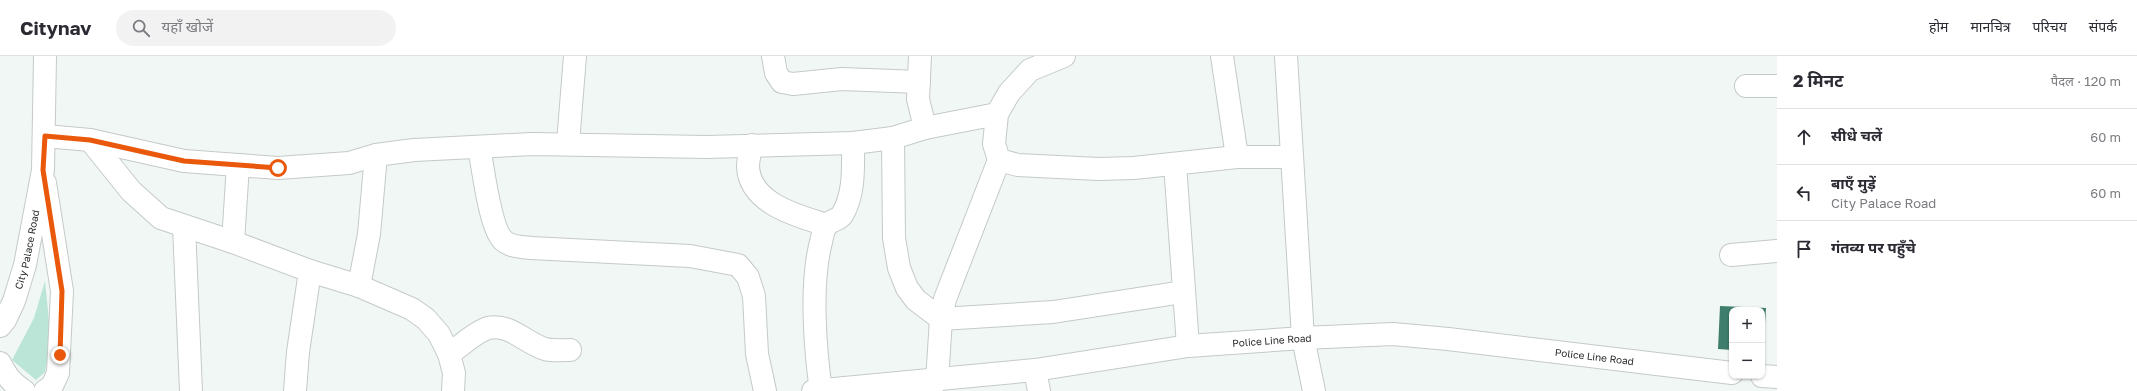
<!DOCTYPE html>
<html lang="hi">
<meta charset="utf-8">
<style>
:root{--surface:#fff;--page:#f2f2f3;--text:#2b2b33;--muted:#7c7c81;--line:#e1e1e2}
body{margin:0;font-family:"Golos Text","Noto Sans Devanagari",sans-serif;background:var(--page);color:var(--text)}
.controls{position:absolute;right:12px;bottom:12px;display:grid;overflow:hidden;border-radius:8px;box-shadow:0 1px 3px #0004}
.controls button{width:36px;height:36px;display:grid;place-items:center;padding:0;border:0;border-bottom:1px solid var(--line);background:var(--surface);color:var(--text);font:20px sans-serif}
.stop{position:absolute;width:12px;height:12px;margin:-9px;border:3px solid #ea580c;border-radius:50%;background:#fff}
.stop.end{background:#ea580c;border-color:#fff;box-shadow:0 1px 4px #0008}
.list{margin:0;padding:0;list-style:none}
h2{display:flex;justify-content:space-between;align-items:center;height:52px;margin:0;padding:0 16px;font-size:17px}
h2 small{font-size:13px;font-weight:400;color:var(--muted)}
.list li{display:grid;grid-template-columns:26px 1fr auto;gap:12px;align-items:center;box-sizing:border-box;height:56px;padding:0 16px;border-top:1px solid var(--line)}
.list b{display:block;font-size:15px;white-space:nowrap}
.list p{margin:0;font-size:13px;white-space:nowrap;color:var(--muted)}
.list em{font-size:13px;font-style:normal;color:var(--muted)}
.icon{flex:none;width:22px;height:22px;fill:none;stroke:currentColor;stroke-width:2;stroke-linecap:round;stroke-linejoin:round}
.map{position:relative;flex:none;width:1777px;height:335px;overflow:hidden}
header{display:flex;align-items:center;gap:24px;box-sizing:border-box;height:56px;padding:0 20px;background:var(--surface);border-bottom:1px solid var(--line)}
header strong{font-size:19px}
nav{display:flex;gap:22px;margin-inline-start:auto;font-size:14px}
.search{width:280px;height:36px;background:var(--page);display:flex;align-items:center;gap:10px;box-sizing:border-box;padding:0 14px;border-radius:22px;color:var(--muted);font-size:15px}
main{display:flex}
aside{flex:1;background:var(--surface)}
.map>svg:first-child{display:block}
</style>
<header>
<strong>Citynav</strong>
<div class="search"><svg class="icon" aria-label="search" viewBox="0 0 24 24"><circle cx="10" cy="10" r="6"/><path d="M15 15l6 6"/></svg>यहाँ खोजें</div>
<nav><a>होम</a><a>मानचित्र</a><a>परिचय</a><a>संपर्क</a></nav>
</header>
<main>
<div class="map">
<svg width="1777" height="335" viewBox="0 0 1777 335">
<rect width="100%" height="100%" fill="#f0f7f4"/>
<!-- green -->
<path fill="#bae5d7" d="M45,225l6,60 -6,31 -9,8 -24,-20 22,-42z"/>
<!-- building -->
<path fill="#3f7d6c" d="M1720,250l46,2 -3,44 -1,-42h-30v40l-14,-1z"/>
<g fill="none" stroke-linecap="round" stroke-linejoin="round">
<defs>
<g id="minor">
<path d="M773,0l3,17 6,9 11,2 49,-5 77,3"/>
<path d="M920,0l-2,43 7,29"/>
<path d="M1064,0l-34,14 -21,23 -12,21 -3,30 5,16 19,5 80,4 36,-1 103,-11h55"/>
<path d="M1222,0l15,101"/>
<path d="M1286,0l17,282 11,53"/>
<path d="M1746,30h31"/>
<path d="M45,80l45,4 94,21 94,7 71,-5 27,-8 38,-5 118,-6 174,3 147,-4 40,-5 32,-10 72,-14"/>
<path d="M893,82l1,100 5,30 8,20 9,12 25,19 112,-7 130,-20"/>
<path d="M90,84l41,51 30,27 72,24 77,29 49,15 53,23 14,10 13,15 10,20 5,19 -1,18"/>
<path d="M568,87l7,-87"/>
<path d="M752,89c-2,7 -4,15 -4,22 2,37 50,49 79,58"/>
<path d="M479,91c4,20 11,83 25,94 7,6 19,6 27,7l159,8 48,9 10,12 6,19 3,58 8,37"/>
<path d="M1175,108l13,182"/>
<path d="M184,170l7,165"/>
<path d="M233,186l5,-77"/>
<path d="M1731,199l46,-4"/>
<path d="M359,230l10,-52 7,-79"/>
<path d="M449,298c12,-8 26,-22 39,-26 22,-5 37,15 57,21 8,2 17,1 25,1"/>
<path d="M0,307c6,13 12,20 24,28"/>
<path d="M1035,314l4,21"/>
<path d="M1762,320l15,1"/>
<path d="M937,325l4,-62 4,-20 54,-139"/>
<path d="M295,335l3,-39 12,-81"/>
<path id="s1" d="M813,335l222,-21 153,-24 115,-8 90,-4 55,5 284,34"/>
<path d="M821,335c-6,-43 -11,-107 0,-149 1,-5 3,-14 6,-17 4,-5 12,-5 15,-10 13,-21 11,-49 11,-72"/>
</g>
<g id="tertiary">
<path id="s2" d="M0,270l5,-6 9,-19 11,-36 18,-95 2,-114"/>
<path d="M45,335l7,-5 6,-13 4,-82 -17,-108"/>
</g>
</defs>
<!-- minor casing -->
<use href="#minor" stroke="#c4cac8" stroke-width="24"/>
<!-- tertiary casing -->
<use href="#tertiary" stroke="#c4cac8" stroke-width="24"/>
<!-- minor -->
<use href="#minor" stroke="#fff" stroke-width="22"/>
<!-- tertiary -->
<use href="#tertiary" stroke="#fff" stroke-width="22"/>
</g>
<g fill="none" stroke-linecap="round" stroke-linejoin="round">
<!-- route -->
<path stroke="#ea580c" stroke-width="5" d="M60,299l2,-64 -19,-121 2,-34 45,4 94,21 94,7"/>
</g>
<g text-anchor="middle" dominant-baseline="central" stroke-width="4" stroke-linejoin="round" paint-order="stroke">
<!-- street labels -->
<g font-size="10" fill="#282b2a" stroke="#fff">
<text stroke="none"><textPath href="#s2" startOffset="82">City Palace Road</textPath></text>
<text stroke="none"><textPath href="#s1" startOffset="462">Police Line Road</textPath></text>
<text stroke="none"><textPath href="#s1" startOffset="786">Police Line Road</textPath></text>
</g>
</g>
</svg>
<div class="controls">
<button>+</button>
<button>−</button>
</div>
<div class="stop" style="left:278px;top:112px"></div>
<div class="stop end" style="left:60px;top:299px"></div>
</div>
<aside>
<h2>2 मिनट<small>पैदल · 120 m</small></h2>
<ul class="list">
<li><svg class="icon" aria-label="ahead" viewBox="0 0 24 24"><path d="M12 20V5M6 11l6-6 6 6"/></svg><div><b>सीधे चलें</b></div><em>60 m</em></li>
<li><svg class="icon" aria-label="left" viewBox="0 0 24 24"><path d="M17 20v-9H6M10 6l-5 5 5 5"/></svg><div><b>बाएँ मुड़ें</b><p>City Palace Road</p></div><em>60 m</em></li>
<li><svg class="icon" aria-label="arrive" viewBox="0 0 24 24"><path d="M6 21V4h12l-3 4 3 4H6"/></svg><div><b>गंतव्य पर पहुँचे</b></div></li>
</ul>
</aside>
</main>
